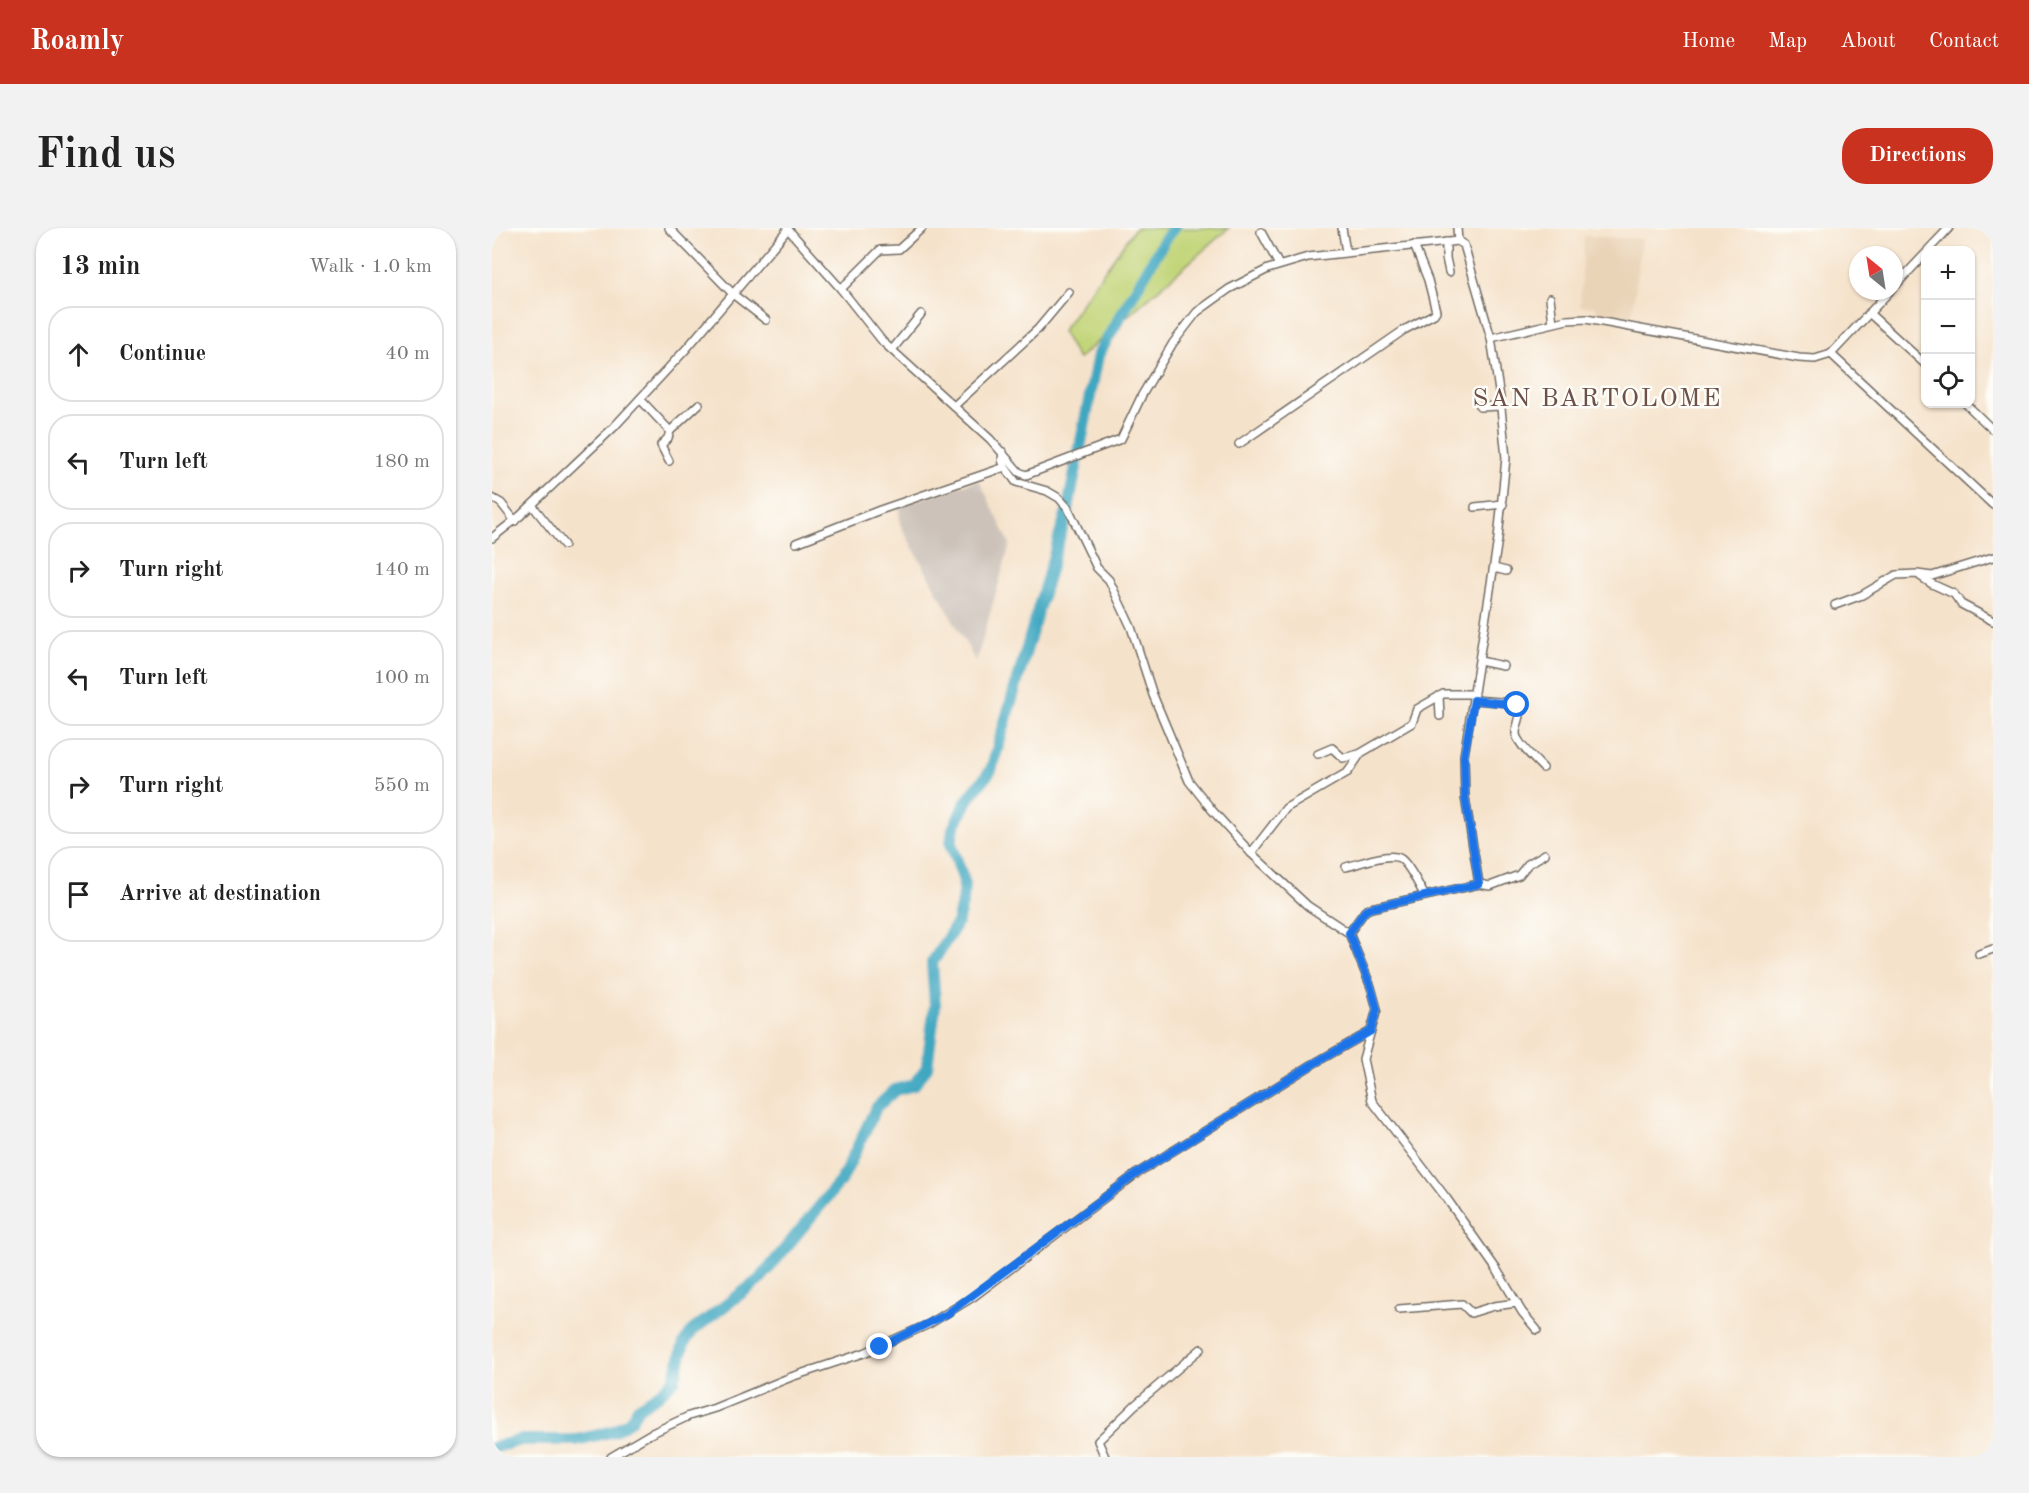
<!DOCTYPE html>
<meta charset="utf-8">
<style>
:root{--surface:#fff;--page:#f2f2f2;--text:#222;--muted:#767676;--line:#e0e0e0;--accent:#c8321e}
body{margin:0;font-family:"Old Standard TT",serif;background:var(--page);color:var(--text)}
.controls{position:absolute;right:18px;top:18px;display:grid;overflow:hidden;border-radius:12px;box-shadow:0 2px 4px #0004}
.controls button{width:54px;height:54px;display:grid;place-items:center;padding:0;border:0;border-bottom:2px solid var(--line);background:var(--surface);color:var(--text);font:30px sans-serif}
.compass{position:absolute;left:1357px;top:18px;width:54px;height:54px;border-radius:50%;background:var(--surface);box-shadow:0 2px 4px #0004;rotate:330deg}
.stop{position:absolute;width:18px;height:18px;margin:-14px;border:4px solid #1a73e8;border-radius:50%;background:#fff}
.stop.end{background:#1a73e8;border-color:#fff;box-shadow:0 2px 6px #0008}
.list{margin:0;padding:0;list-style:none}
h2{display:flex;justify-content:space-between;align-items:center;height:78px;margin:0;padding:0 24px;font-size:26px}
h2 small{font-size:20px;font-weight:400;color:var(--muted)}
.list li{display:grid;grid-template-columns:39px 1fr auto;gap:18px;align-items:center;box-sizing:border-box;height:96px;margin:0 12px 12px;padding:0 12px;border:2px solid var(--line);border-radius:24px}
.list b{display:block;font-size:22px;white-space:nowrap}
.list em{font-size:20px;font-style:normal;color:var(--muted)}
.icon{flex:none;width:33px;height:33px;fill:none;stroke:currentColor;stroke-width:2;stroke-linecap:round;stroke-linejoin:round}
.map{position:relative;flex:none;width:1501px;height:1229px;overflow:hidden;border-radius:24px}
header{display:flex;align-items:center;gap:36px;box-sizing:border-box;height:84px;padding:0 30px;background:var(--accent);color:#fff}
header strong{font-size:28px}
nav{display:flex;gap:33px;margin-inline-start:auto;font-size:21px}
.intro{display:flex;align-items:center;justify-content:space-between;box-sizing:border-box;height:144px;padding:0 36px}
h1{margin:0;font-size:42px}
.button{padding:15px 27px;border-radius:24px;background:var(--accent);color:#fff;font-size:21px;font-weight:700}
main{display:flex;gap:36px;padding:0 36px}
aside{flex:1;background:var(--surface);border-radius:24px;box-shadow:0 2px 4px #0004}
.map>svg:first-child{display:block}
</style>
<header>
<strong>Roamly</strong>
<nav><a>Home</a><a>Map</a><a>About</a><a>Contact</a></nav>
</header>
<div class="intro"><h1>Find us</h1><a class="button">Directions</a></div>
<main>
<aside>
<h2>13 min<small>Walk · 1.0 km</small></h2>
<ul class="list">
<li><svg class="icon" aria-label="ahead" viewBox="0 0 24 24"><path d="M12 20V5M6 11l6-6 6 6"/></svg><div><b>Continue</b></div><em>40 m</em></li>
<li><svg class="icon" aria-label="left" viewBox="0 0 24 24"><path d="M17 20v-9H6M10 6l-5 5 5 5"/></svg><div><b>Turn left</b></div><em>180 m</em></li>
<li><svg class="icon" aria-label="right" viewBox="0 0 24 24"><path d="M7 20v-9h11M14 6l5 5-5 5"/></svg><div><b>Turn right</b></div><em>140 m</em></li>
<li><svg class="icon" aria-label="left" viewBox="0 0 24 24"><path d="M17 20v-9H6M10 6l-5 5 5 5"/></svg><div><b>Turn left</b></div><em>100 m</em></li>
<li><svg class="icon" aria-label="right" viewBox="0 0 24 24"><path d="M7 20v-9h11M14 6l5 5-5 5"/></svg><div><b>Turn right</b></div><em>550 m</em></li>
<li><svg class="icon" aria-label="arrive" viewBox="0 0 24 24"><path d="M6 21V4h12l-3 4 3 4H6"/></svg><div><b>Arrive at destination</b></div></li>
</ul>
</aside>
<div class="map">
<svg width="1501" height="1229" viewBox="0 0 1501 1229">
<rect width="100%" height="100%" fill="#fdfcf7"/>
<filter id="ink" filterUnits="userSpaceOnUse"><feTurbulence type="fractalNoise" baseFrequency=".0167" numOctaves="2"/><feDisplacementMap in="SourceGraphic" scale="12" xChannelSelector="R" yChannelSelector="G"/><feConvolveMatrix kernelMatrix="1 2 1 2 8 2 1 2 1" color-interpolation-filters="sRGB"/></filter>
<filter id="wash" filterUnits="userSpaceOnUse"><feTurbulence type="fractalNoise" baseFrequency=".008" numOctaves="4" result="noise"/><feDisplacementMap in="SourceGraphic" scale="24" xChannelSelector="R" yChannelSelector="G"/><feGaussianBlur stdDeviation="1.35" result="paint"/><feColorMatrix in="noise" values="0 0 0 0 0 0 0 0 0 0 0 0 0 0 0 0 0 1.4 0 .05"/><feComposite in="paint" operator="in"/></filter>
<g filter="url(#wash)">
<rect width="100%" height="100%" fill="#f5e2ca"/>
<!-- built -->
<path fill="#ead4b8" d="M1092,8l58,3 -11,83 -36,-5 1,-10 -16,-1z"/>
<!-- industrial -->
<path fill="#ccc2b9" d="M487,252l31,64 -34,118 -76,-138 -1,-18z"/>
<!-- green -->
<path fill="#c2d579" stroke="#768052" stroke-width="1.5" d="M643,0h94l-151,131 -16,-28z"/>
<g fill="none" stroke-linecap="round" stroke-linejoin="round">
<!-- river -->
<path stroke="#41a7c1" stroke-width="12" d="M0,1220l29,-8h56l37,-9 16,-10 8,-13 20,-13 16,-15 10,-37 9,-13 67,-51 82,-100 34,-71 19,-18 19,-5 13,-18 8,-62 -3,-42 25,-40 6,-23 1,-19 -13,-37 2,-15 13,-27 25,-32 77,-262 30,-153 66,-114 10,-13"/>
</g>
</g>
<g filter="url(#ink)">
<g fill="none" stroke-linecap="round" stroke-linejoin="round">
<defs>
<g id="minor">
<path d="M177,0l65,67 32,25"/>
<path d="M295,0l54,61 42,53 107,97 29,33 7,3 95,-36 21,-44 31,-52 24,-31 32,-23 39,-20 40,-12 150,-16 6,4 27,93 9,60 6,60 -8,81 -34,217 1,41 14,87 -108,24 -6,3 -16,22"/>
<path d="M850,0l4,24"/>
<path d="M965,0l1,13"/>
<path d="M769,4l18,33"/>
<path d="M954,14v16l3,14"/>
<path d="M1436,22l21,-22"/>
<path d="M1402,59l32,-34"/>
<path d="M349,61l39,-39 19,-1 23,-21"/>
<path d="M1058,70l3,25"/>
<path d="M1377,85l57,52"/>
<path d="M999,110l76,-18 19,-1 213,39 16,1 16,-5 59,-63"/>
<path d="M400,122l29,-36"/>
<path d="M1339,126l162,151"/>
<path d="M148,171l30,32 29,-27"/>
<path d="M1474,176l27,26"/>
<path d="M462,178l84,-77 31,-37"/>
<path d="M988,179l21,-1"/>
<path d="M747,216l165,-114 30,-16 2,-3 -8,-31 -14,-35"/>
<path d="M511,224l-1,8 3,7 11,15 31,9 12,7 9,10 29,60 12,12 22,47 22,68 36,86 23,29 39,43 57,53 41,27 22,54 6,22 -14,50 9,42 75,98 50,71 25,42 15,18"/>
<path d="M177,233l-8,-16 7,-7 2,-7"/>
<path d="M0,270l9,5 14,18"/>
<path d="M40,277l32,40"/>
<path d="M983,279l28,-3"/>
<path d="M0,310l28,-22 93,-88 74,-80 101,-119"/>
<path d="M304,315l84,-33 125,-43"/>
<path d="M1002,340l12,3"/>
<path d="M1428,348l12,8 22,10 7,10 32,17"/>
<path d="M1343,377l27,-10 34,-20 21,-1 15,2 61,-19"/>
<path d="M988,433l23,5"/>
<path d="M947,468l1,20"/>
<path d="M982,472l39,3 6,3c4,10 -3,18 -3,28 1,9 20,27 27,34"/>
<path d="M826,526l14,-6 11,10 16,-4"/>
<path d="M759,625l35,-45 62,-36 13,-19 51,-30 5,-14 26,-15h32"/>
<path d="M854,639c13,-3 44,-16 55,-8 9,7 18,27 24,37"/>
<path d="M987,656l11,2 29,-11 9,-11 17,-10"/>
<path d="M1487,726l14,-5"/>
<path d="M907,1081l63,-5 9,9 23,-7 23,-3"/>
<path d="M119,1229l39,-23 39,-18 26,-8 76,-31 73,-24 65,-29 44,-27 163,-123 177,-110 58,-33"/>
<path d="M613,1229l-7,-16 37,-36 66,-56"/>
</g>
</defs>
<!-- minor casing -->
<use href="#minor" stroke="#726b63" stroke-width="10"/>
<!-- minor -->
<use href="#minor" stroke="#fff" stroke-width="7"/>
</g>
</g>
<g fill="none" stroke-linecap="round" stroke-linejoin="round" filter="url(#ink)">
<!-- route -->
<path stroke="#1a73e8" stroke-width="8" d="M388,1119l67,-33 189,-140 177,-110 58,-33 6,-22 -6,-22 -22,-54 16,-22 6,-3 108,-24 -14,-87 -1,-41 10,-56 43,5"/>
</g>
<g text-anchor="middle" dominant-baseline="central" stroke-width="5" stroke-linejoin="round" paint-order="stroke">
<!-- quarter labels -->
<g font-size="26" letter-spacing="1.5" fill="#6d5149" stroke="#fdfcf7">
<text x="1105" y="171">SAN BARTOLOME</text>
</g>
</g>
</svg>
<div class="controls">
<button>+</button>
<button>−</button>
<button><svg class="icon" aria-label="locate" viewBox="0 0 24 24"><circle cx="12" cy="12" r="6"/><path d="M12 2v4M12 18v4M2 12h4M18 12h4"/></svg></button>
</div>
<svg class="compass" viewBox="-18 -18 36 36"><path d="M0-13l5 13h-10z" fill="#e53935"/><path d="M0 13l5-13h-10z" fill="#767676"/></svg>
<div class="stop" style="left:1025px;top:477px"></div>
<div class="stop end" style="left:388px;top:1119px"></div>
</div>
</main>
